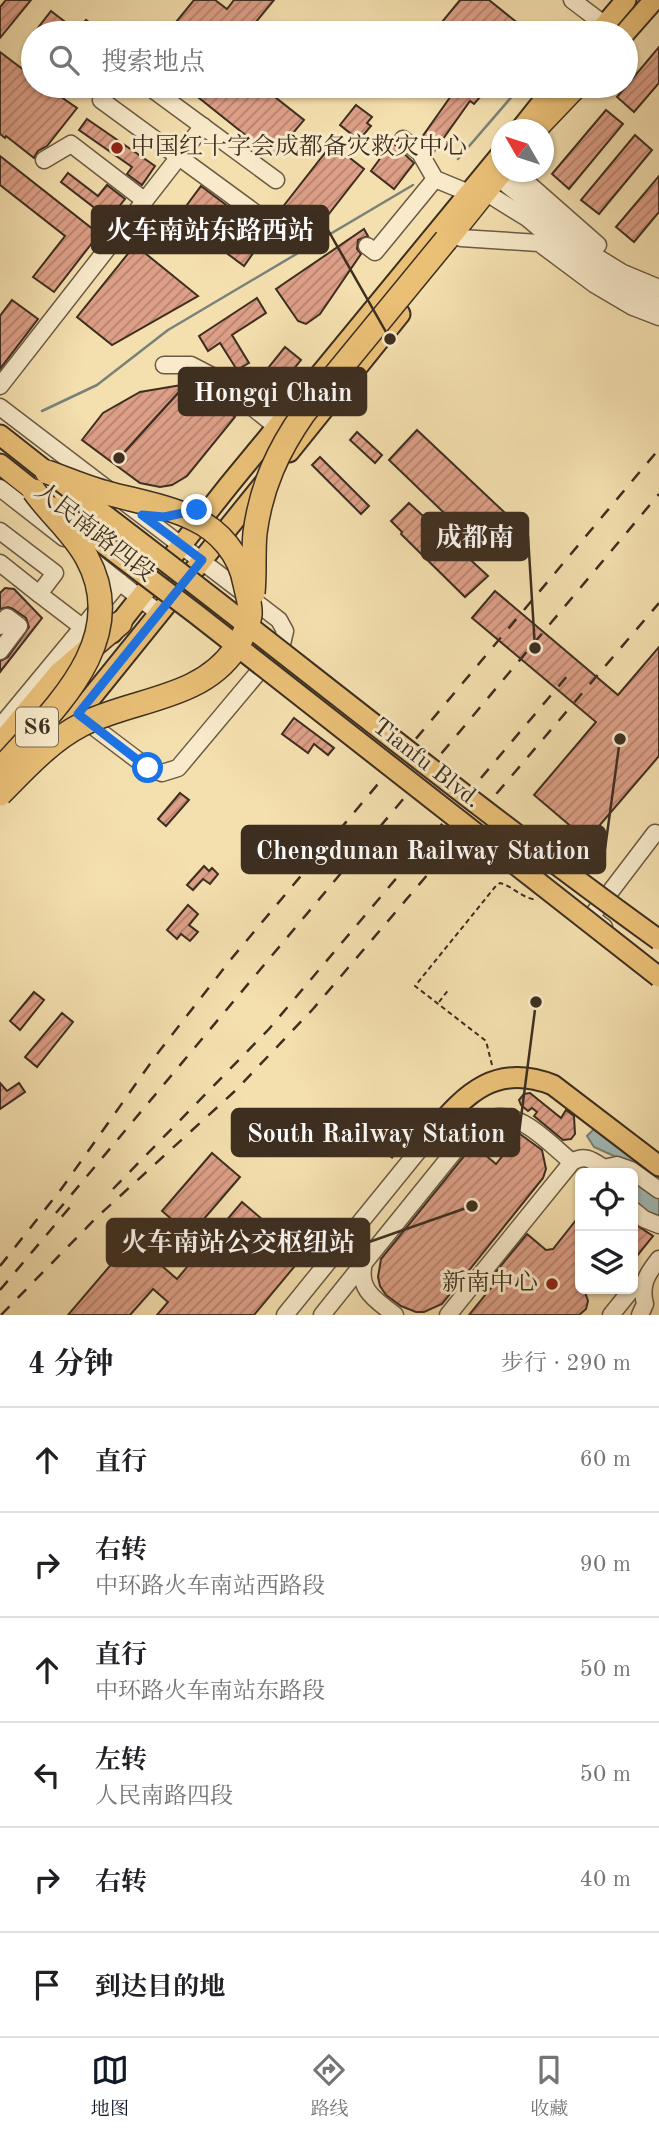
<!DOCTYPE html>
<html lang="zh">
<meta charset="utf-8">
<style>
:root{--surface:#fff;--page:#f2f2f2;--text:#202124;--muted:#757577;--line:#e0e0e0;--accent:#111827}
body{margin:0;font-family:"Old Standard TT","Noto Serif SC",serif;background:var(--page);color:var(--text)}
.controls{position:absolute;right:21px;bottom:21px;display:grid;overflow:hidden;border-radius:10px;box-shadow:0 2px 5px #0004}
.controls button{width:63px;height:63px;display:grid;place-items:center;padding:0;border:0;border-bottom:2px solid var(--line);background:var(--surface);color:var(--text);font:35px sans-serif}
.compass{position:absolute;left:491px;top:119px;width:63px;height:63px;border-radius:50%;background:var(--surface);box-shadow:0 2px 5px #0004;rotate:309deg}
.stop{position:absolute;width:21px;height:21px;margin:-16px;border:5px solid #1a73e8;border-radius:50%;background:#fff}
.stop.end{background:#1a73e8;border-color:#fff;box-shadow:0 2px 7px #0008}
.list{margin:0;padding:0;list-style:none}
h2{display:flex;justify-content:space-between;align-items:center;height:91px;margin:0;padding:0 28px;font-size:30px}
h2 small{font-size:23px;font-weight:400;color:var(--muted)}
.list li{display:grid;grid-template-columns:46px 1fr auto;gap:21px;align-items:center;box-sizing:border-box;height:105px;padding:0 28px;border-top:2px solid var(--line)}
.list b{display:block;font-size:26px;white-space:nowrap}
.list p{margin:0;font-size:23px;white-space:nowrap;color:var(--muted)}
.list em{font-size:23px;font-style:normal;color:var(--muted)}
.icon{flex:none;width:38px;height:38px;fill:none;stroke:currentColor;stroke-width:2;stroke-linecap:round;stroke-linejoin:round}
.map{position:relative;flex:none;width:659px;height:1315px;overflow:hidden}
.search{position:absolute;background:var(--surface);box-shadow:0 2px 5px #0004;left:21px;right:21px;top:21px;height:77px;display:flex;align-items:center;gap:18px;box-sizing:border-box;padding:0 24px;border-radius:38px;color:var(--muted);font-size:26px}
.sheet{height:721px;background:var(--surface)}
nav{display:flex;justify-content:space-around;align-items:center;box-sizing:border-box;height:98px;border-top:2px solid var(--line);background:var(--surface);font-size:19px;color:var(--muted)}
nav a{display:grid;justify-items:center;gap:4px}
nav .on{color:var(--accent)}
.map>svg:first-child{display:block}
</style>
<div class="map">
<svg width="659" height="1315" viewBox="0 0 659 1315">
<defs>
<pattern id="building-hatch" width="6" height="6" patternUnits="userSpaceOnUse" patternTransform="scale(1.75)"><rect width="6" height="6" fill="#dd9f87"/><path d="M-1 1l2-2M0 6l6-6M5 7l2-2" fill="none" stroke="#b4826e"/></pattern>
</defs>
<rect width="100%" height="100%" fill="#f4dfae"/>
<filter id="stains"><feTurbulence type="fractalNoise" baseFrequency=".00286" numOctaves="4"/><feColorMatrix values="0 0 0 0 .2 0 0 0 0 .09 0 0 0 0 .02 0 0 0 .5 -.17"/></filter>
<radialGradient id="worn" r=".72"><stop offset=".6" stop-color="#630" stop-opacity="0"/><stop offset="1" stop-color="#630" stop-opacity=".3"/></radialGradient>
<!-- water -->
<g fill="#a1bab5" stroke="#798279" stroke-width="2">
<path d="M594,1129l5,2 60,45v6l-36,-22 -29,-13 -7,-11z"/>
<path d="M633,1178l26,20v21l-26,-15z"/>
</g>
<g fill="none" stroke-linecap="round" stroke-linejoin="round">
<!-- stream -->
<g stroke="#798279" stroke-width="2.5">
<path d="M458,159l63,-73"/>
<path d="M42,411l55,-26 71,-55 245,-145"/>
</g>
</g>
<!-- building -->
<g fill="url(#building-hatch)" stroke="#3d2e20" stroke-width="2">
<path d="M6,0h25l-31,38v-31z"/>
<path d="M194,0h21l12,9 7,-9h40l-27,33h-80z"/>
<path d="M460,0h29l41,33h-97z"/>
<path d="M51,11l26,20 9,-11 17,13h-69z"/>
<path d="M659,47v36l-25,29 -17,-15z"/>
<path d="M0,52l33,25v9h12l32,22 -30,38 -9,5 -4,7 -28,-22 -1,2 -5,-4z"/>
<path d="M184,86h77l43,34 -31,37z"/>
<path d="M458,86h32l-16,18 -4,-3 -37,52 -13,-13z"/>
<path d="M356,105l16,12 -5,6 4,3 -12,14 -19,-15z"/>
<path d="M606,110l17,14 -54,65 -17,-15z"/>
<path d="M87,119l68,47 -13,19 -15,-11 5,-7 -53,-37z"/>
<path d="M635,135l17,15 -53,64 -18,-14z"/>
<path d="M392,142l22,21 -20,26 -23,-18z"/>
<path d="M332,144l32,25 -54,69 -32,-25z"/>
<path d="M0,156l99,78 -45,58 -21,-15 32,-41 -65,-51z"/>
<path d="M68,173l30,23 9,-11 18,14 -16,20 -48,-37z"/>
<path d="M659,176v36l-25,30 -18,-15z"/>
<path d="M201,186l65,49 -22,31 -66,-49z"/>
<path d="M364,229l4,7 -10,4 -1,9 4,5 -41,60 -14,10 -8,-3 -22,-32z"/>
<path d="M135,245l63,51 -86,49 -35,-28z"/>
<path d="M257,298l9,15 -34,22 17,28 -12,7 -17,-27 -12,8 -9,-15z"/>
<path d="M12,300l26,19 -38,50v-53z"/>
<path d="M285,347l16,13 -33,41 -16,-13z"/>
<path d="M193,383l42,34 -48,59 -15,9 -12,2 -20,-4 -58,-43 21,-27 37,-21z"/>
<path d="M417,430l104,98 -29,31 -103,-99z"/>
<path d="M357,432l25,23 -7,8 -25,-23z"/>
<path d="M320,457l49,49 -8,8 -49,-49z"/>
<path d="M409,503l79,73 -23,21 -64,-63 1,-2 -11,-11z"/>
<path d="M5,588l9,1 28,29 -42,54v-11l8,-4 21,-30 -3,-9 -13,-9 -5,-2 -8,2v-16z"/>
<path d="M495,591l123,104 41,-48v109l-72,84 -53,-45 62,-73 -124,-104z"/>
<path d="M294,718l40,30 -6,7 -14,-11 -6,9 -26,-19z"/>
<path d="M180,793l9,7 -23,26 -8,-7z"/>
<path d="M204,866l5,5 3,-3 6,6 -8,10 -7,-5 -10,11 -6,-5z"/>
<path d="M188,905l10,9 -9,11 9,7 -8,9 -9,-7 -4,5 -10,-9z"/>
<path d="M34,992l10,8 -24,30 -10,-9z"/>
<path d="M62,1013l11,9 -36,45 -12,-10z"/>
<path d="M0,1083l7,8 12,-8 6,9 -25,17z"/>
<path d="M530,1093l31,25 5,-8 8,6 1,18 -4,5 -8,1 -29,-24 3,-4 -5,-4 -4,3 -7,-6 -2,-5 5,-6z"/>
<path d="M499,1128l10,1 -26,24 13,11 24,-30 22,16 4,19 -3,9 -101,126 -18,8h-8l-15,-6 -15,-11 -6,-9 -2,-9 3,-18 92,-114 16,-14z"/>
<path d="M212,1153l28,24 -50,58 -28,-24z"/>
<path d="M242,1202l62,53 -50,60h-97l11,-13 -15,-13 -23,26h-62l64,-75 45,39z"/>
<path d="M580,1215v74h4l4,12 -2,8 -7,6h-110l26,-32 -5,-4 37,-45 19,16 7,-1z"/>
<path d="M633,1223l20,13 -20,25z"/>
</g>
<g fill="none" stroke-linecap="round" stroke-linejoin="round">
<defs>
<g id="minor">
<path d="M572,0l33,25"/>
<path d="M148,86l128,94"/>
<path d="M101,100l190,139"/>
<path d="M403,139l17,14 15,26 34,14"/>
<path d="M44,160l27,-16 73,56"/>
<path d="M515,172l83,73"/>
<path d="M505,183l87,71 31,19 36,15"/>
<path d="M493,197l34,21 38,32 32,23 35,20 27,12"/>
<path d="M461,238l78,5 55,41 39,23 26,10"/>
<path d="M367,246l8,6 60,-73"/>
<path d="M164,365h27l25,13 61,49"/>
<path d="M0,386l203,-260"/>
<path d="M0,407l279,213 6,11 -3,13 -104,124 -16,5 -14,-5 -66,-50"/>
<path d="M0,488l64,50"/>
<path d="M0,531l55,42 -16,21 51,39"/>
<path d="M87,556l73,58"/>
<path d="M0,563l39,31"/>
<path d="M0,626l7,-9 12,9 -19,25"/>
<path d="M0,727l120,-145"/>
<path d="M604,927l-13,-10 64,-84"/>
<path d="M605,1173l-1,-5 13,-3 14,5 28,20"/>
<path d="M633,1210l11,9 15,6"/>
<path d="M285,1315l147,-181 22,17"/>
<path d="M322,1315l40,-50"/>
<path d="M395,1315c-19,-15 -38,-25 -31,-52l101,-125c6,-6 13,-14 21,-18 32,-14 63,24 86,42 13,-8 20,-2 32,6"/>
<path d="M448,1315l124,-153"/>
<path d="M611,1315l21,-26"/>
<path d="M640,1315l5,-11c-5,-19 2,-30 14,-45"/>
</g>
<g id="major">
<path d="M598,33l28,-33"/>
<path d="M625,33l29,-33"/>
<path d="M520,130l35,-44"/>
<path d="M0,435l47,37"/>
<path d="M289,452l111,-138"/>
<path d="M0,464l34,27"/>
<path d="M112,633l117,-148 273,-332"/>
<path d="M61,735l205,-254"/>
<path d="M432,1134c34,-42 65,-71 121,-49l106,81"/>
</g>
<g id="highway">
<path d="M534,130l42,-44"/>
<path d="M446,240l56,-70"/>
<path d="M0,746l60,-72 60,-51"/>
</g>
</defs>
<!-- minor casing -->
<use href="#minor" stroke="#6b5a44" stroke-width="19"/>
<!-- major casing -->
<use href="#major" stroke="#3d2e20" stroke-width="23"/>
<!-- highway casing -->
<use href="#highway" stroke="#3d2e20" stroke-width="26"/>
<!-- path -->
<g stroke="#3d2e20" stroke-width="2" stroke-dasharray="5 3.5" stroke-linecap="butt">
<path d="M569,854l11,-13"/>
<path d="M439,1002l10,-13"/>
<path d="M492,1065l-6,-24 -71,-55 80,-99 5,-4c12,3 21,14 33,16l1,-3"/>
<path d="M393,1143l-8,9 9,7"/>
</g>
<!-- minor -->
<use href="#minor" stroke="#f8eaca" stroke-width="16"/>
<!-- major -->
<use href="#major" stroke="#eac077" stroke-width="19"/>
<!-- highway -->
<use href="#highway" stroke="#eac077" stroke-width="23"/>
<!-- rail -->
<g stroke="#3d2e20" stroke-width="2.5" stroke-dasharray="12 12" stroke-linecap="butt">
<path d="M113,1189l156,-160 299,-354"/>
<path d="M56,1213l603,-719"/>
<path d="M0,1266l62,-78 95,-134 75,-96 427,-509"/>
<path d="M0,1290l70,-83"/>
<path d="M1,1315l95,-97 139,-127 78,-82 346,-406"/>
</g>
<defs>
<g id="major-bridge">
<path d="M60,481c201,151 395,312 599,459"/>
<path d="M55,507l141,107 463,363"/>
</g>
<g id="highway-bridge">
<path d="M253,593c2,-20 0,-40 2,-60 6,-46 23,-83 49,-120l142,-173"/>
<path d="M0,770c50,-58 133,-128 87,-212 -13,-25 -37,-44 -53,-67"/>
<path d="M0,794c24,-24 50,-53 81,-69 50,-26 120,-25 154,-76 7,-10 13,-21 15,-34 1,-9 -3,-22 -5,-31 -5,-29 -25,-53 -51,-65 -27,-13 -58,-18 -87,-26 -20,-5 -40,-14 -60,-21"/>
</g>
</defs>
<!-- major-bridge casing -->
<use href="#major-bridge" stroke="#3d2e20" stroke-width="23" stroke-linecap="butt"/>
<!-- highway-bridge casing -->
<use href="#highway-bridge" stroke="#3d2e20" stroke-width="26" stroke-linecap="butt"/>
<!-- major-bridge -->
<use href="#major-bridge" stroke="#eac077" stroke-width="19"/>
<!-- highway-bridge -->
<use href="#highway-bridge" stroke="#eac077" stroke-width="23"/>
</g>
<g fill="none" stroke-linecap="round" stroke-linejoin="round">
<!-- route -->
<path stroke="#1a73e8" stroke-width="9" d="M148,768l-70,-54 124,-154 -60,-45 22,2 33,-7"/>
</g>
<!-- markers -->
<g fill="#8f2418" stroke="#f8eaca" stroke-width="2.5">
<circle cx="117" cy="148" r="7"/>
<circle cx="552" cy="1284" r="7"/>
</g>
<g text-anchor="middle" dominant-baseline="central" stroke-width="6" stroke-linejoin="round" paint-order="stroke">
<!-- shield labels -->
<rect fill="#f8eaca" stroke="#756653" stroke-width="2" x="16" y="707.5" width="42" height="39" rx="5"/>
<g font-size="23" font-weight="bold" fill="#3d2e20">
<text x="37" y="727">S6</text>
</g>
<!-- poi labels -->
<g font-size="24" fill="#3d2e20" stroke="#f8eaca" text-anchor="start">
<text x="131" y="148">中国红十字会成都备灾救灾中心</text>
<text x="538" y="1284" text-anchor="end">新南中心</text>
</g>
<!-- street labels -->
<g font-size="24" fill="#3d2e20" stroke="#f8eaca">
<text transform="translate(94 533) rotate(38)">人民南路四段</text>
<text transform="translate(426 764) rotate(38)">Tianfu Blvd.</text>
</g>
</g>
<!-- callouts -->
<path fill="none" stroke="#3d2e20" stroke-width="2.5" d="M390 339L328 230M119 458L179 392M535 648L528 536M620 739L605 849M536 1002L519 1133M472 1206L369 1242"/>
<g fill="#3d2e20" stroke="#f8eaca" stroke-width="2.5">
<circle cx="390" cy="339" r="7"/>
<circle cx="119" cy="458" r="7"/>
<circle cx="535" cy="648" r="7"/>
<circle cx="620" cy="739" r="7"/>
<circle cx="536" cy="1002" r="7"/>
<circle cx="472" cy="1206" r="7"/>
</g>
<g fill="#3d2e20" stroke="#3d2e20" stroke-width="2.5">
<rect x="92" y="206" width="236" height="47" rx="7"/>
<rect x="179" y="368" width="187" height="47" rx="7"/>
<rect x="422" y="513" width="106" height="47" rx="7"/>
<rect x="242" y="826" width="363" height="47" rx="7"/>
<rect x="232" y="1109" width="287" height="47" rx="7"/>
<rect x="107" y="1219" width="262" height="47" rx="7"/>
</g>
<g font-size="26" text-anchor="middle" font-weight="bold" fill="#fff">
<text x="210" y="239">火车南站东路西站</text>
<text x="273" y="401">Hongqi Chain</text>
<text x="475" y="546">成都南</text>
<text x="423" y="859">Chengdunan Railway Station</text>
<text x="376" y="1142">South Railway Station</text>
<text x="238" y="1251">火车南站公交枢纽站</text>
</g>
<rect width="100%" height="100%" filter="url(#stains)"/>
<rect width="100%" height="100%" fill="url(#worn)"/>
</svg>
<div class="controls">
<button><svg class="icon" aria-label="locate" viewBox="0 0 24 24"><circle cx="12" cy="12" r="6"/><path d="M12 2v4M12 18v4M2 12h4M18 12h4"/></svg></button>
<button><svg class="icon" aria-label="layers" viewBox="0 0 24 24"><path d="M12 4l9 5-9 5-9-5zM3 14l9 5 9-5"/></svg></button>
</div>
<svg class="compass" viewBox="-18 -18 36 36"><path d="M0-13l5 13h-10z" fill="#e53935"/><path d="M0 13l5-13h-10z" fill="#757577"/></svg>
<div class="stop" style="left:148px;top:768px"></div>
<div class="stop end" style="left:197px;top:510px"></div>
<div class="search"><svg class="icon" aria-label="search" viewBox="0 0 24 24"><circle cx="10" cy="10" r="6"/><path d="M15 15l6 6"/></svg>搜索地点</div>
</div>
<section class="sheet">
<h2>4 分钟<small>步行 · 290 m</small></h2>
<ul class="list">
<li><svg class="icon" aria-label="ahead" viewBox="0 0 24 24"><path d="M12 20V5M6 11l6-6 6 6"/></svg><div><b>直行</b></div><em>60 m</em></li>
<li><svg class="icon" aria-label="right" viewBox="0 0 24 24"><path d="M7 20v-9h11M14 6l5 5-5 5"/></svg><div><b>右转</b><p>中环路火车南站西路段</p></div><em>90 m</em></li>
<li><svg class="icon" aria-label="ahead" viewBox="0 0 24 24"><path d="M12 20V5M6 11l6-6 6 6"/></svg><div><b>直行</b><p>中环路火车南站东路段</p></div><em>50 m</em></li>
<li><svg class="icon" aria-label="left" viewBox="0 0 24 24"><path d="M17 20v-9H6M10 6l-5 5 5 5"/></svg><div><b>左转</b><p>人民南路四段</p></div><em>50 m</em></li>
<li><svg class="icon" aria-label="right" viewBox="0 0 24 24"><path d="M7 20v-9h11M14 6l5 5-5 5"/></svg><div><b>右转</b></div><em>40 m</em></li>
<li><svg class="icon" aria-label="arrive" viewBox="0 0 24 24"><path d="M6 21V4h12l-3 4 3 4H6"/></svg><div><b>到达目的地</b></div></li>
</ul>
</section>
<nav>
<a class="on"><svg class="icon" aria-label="map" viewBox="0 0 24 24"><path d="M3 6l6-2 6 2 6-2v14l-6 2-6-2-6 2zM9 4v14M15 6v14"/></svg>地图</a>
<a><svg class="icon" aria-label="directions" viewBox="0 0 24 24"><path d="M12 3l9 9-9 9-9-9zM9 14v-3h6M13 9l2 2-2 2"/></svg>路线</a>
<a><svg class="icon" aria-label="saved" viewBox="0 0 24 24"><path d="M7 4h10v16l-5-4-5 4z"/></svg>收藏</a>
</nav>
